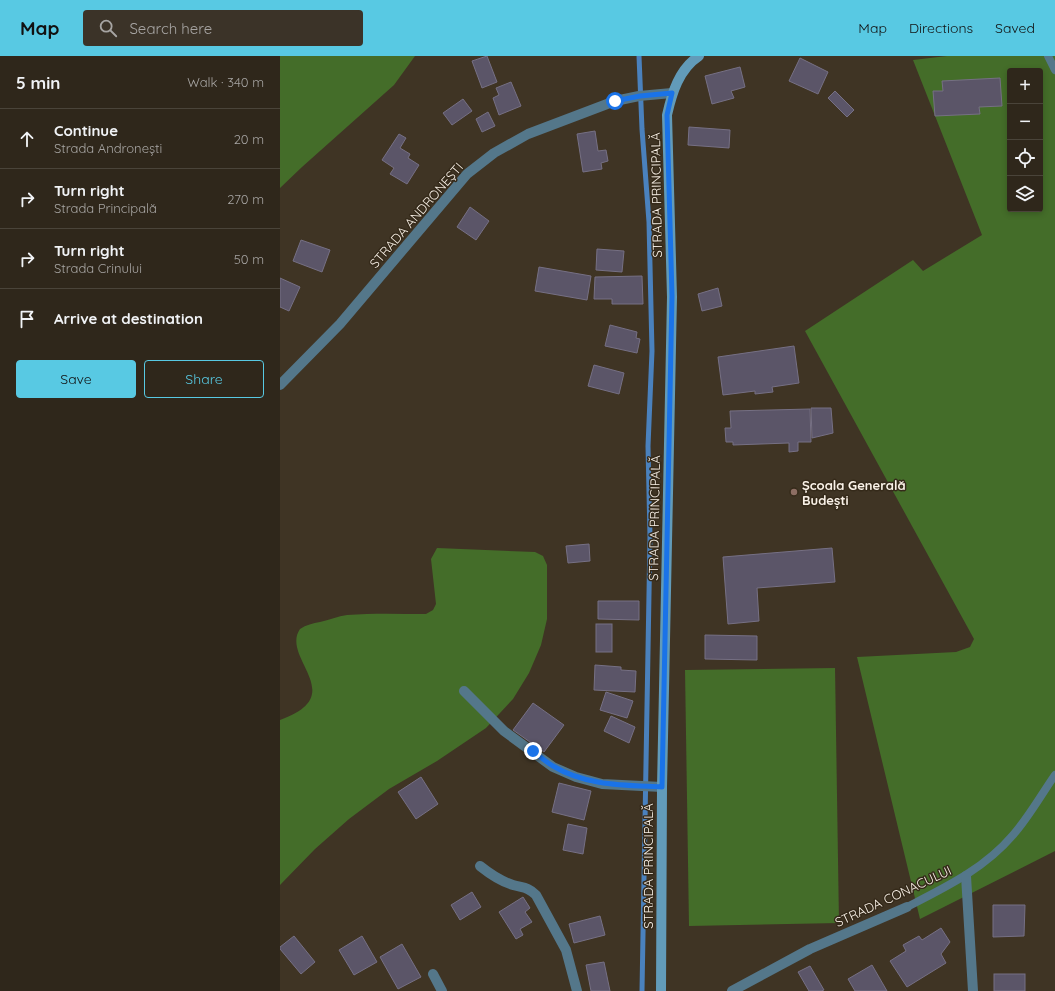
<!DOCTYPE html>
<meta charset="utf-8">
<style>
:root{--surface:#2f271b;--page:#3b3328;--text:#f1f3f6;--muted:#a7a5a3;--line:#4a443a;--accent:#58c9e3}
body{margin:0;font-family:Quicksand,sans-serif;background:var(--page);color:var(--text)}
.controls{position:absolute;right:12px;top:12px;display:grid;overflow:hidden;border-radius:4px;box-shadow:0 2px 6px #0003}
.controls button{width:36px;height:36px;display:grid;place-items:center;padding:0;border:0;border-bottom:1px solid var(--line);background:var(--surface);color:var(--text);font:20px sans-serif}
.stop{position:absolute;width:12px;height:12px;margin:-9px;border:3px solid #1a73e8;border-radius:50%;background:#fff}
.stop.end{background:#1a73e8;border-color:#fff;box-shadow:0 1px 4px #0008}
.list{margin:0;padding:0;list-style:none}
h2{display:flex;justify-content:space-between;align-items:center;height:52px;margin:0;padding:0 16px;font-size:17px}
h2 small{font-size:13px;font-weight:400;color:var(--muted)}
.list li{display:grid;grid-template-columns:26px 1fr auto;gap:12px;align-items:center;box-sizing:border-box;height:60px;padding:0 16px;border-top:1px solid var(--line)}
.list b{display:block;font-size:15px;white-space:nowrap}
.list p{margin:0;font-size:13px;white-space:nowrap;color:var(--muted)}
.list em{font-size:13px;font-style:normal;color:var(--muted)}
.actions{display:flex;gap:8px;padding:12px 16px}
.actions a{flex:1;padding:9px 0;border:1px solid var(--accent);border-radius:4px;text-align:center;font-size:14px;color:var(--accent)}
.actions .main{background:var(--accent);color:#111}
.icon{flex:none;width:22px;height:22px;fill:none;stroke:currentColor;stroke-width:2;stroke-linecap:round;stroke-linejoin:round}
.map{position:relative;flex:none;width:775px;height:935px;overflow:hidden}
header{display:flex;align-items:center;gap:24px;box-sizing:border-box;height:56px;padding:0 20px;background:var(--accent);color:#111}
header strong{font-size:19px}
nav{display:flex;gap:22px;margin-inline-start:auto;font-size:14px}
.search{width:280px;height:36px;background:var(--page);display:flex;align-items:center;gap:10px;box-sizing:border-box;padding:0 14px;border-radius:4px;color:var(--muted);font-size:15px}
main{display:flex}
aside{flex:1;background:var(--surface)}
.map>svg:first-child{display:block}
</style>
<header>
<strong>Map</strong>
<div class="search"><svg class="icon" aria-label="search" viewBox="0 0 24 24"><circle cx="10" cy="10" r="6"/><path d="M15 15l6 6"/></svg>Search here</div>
<nav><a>Map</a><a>Directions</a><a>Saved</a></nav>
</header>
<main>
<aside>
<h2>5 min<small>Walk · 340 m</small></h2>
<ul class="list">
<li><svg class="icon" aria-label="ahead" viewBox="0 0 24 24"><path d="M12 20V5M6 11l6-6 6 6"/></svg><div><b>Continue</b><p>Strada Andronești</p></div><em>20 m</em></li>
<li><svg class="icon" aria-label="right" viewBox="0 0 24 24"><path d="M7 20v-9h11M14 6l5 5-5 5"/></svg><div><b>Turn right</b><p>Strada Principală</p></div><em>270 m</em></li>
<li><svg class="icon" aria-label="right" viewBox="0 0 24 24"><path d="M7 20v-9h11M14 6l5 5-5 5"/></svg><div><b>Turn right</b><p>Strada Crinului</p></div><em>50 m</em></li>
<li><svg class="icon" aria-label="arrive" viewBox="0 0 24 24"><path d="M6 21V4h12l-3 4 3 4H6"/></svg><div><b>Arrive at destination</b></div></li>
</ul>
<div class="actions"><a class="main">Save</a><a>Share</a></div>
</aside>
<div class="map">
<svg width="775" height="935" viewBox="0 0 775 935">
<rect width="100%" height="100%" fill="#3f3424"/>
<!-- green -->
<g fill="#446d29" fill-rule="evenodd">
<path d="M0,0h135l-21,29 -92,82 -22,21z"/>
<path d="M667,0h108v795l-135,68 -63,-262 99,-5 14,-5 4,-8 -169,-308 108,-71 10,11 59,-36 -69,-175zM730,15h30v138h-30z"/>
<path d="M157,492l98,4 8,4 4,9v54l-6,26 -12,28 -16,26 -27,29 -49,33 -48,28 -40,30 -34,30 -35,36v-165c71,-25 0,-62 20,-91 6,-4 13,-6 20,-7 9,-2 18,-6 27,-7 26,-2 53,-1 79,-1l7,-4 3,-6 -5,-45z"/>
<path d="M555,612l4,255 -150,3 -4,-256z"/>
</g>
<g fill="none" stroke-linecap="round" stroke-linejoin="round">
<!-- stream -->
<path stroke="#4a81bd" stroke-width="5" d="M359,0l3,73 7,93 3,129 -4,95 2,91 -8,454"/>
</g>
<!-- building -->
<g fill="#5b5568" stroke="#767084">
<path d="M207,0l10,26 -15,6 -10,-27z"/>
<path d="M520,2l28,14 -10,22 -29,-13z"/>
<path d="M460,11l5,20 -14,4 3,7 -22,6 -7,-28z"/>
<path d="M720,22l2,28 -23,1 1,7 -45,2 -2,-25h10l-1,-10z"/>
<path d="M231,26l10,24 -22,9 -6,-17 6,-3 -3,-7z"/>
<path d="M555,35l19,19 -7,7 -19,-19z"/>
<path d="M183,43l9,12 -20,14 -9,-12z"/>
<path d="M208,56l7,14 -13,6 -6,-13z"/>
<path d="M409,71l41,3 -1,18 -41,-3z"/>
<path d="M315,75l3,20 8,-1 2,11 -7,2 1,6 -19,3 -6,-38z"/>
<path d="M119,78l7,4 -6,10 10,6 -2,4 11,7 -12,19 -17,-10 4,-6 -12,-8z"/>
<path d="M190,151l19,14 -13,19 -19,-13z"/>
<path d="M21,184l29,10 -8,22 -29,-11z"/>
<path d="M317,193l27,2 -2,21 -26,-2z"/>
<path d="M259,211l52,9 -4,24 -52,-9z"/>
<path d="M362,220l1,28h-31v-5h-18l1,-22z"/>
<path d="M0,222l20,9 -11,24 -9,-4z"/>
<path d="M438,232l4,18 -20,5 -4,-17z"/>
<path d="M330,269l27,7 -1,6 4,1 -3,14 -32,-7z"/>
<path d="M514,290l5,37 -27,4 1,5 -18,2v-3l-32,4 -5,-38z"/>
<path d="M314,309l30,8 -5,21 -31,-8z"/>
<path d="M531,352h20l2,25 -21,5z"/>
<path d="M530,353l1,33h-13v9l-9,1v-9l-56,2v-3h-7l-1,-14h6l-1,-17z"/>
<path d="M309,488l1,17 -22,2 -2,-17z"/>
<path d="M552,492l3,34 -78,6 2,33 -31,3 -5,-67z"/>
<path d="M318,545h41v19l-41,-1z"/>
<rect x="316" y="568" width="16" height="28"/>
<path d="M425,579l52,1v24l-52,-1z"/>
<path d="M315,609l26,2v3l15,1 -1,21 -41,-2z"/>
<path d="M326,636l27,9 -6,17 -27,-8z"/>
<path d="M253,647l31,22 -20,27 -31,-22z"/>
<path d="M331,660l24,11 -6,16 -25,-12z"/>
<path d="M141,721l17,27 -22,15 -18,-27z"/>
<path d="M279,727l32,8 -7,29 -32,-8z"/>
<path d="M288,768l19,4 -4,26 -20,-4z"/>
<path d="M192,836l9,15 -21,13 -9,-15z"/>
<path d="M243,841l7,11 -5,4 7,10 -12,7 3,6 -7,4 -17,-27z"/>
<path d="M713,849h32l-1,31 -31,1z"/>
<path d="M320,860l5,19 -31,8 -5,-19z"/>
<path d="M661,872l9,14 -9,12 5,9 -39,24 -17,-26 16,-10 -3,-6 16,-9 3,4z"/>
<path d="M14,880l21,26 -14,12 -21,-25v-2z"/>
<path d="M82,880l15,26 -23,13 -15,-25z"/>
<path d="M122,888l19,33 -23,12 -18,-32z"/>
<path d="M324,906l6,29h-19l-5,-26z"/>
<path d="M592,909l15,26h-32l-7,-12z"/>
<path d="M530,910l14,24 -3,1h-12l-11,-19z"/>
<rect x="714" y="918" width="31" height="17"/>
</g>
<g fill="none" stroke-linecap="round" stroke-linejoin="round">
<!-- service -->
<g stroke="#54778a" stroke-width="8">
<path d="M768,0l7,14"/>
<path d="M627,851c39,-20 77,-38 106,-72 16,-18 28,-40 42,-60"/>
</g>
<!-- minor -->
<g stroke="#54778a" stroke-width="10">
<path d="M184,635l40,40 49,36 23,10 26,7 60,3"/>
<path d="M200,810c10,8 20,15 33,19 10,3 15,2 23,10l30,55 11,41"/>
<path d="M686,820l7,115"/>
<path d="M153,918l9,17"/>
<path d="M452,935l78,-42 97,-42"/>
</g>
<!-- tertiary -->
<path stroke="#54778a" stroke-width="10" d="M0,329l60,-61 127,-150 27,-21 34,-19 87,-33 24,-5 33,-3"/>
<!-- secondary -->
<path stroke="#629bb9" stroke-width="10" d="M381,935l1,-204 10,-490 -5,-182c5,-22 12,-46 32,-59"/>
</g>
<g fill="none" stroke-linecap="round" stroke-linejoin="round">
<!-- route -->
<path stroke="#1a73e8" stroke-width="5" d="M253,695c6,5 13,11 20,15 33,20 72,19 109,21l10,-491 -5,-181 5,-22 -32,3 -25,5"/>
</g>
<!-- markers -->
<circle fill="#8d6e63" stroke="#352a1a" stroke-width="1.5" cx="514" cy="436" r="4"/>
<g text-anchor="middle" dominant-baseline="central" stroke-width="3" stroke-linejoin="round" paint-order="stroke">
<!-- street labels -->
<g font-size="13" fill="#fbf3e9" stroke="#352a1a">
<text transform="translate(376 139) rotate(-91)">STRADA PRINCIPALĂ</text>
<text transform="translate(136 159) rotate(-49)">STRADA ANDRONEȘTI</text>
<text transform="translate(374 462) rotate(-89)">STRADA PRINCIPALĂ</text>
<text transform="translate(368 810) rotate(-90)">STRADA PRINCIPALĂ</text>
<text transform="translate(613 840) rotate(-25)">STRADA CONACULUI</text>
</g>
<!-- poi labels -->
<g font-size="13" font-weight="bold" fill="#fbf3e9" stroke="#352a1a" text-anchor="start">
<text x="522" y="429">Școala Generală<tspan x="522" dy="15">Budești</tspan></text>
</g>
</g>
</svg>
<div class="controls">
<button>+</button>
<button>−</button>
<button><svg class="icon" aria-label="locate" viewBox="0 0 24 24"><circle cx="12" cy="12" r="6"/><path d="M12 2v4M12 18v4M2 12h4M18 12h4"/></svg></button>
<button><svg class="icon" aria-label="layers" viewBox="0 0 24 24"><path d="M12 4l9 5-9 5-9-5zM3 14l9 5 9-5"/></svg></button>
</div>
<div class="stop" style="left:335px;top:45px"></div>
<div class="stop end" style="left:253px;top:695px"></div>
</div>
</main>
